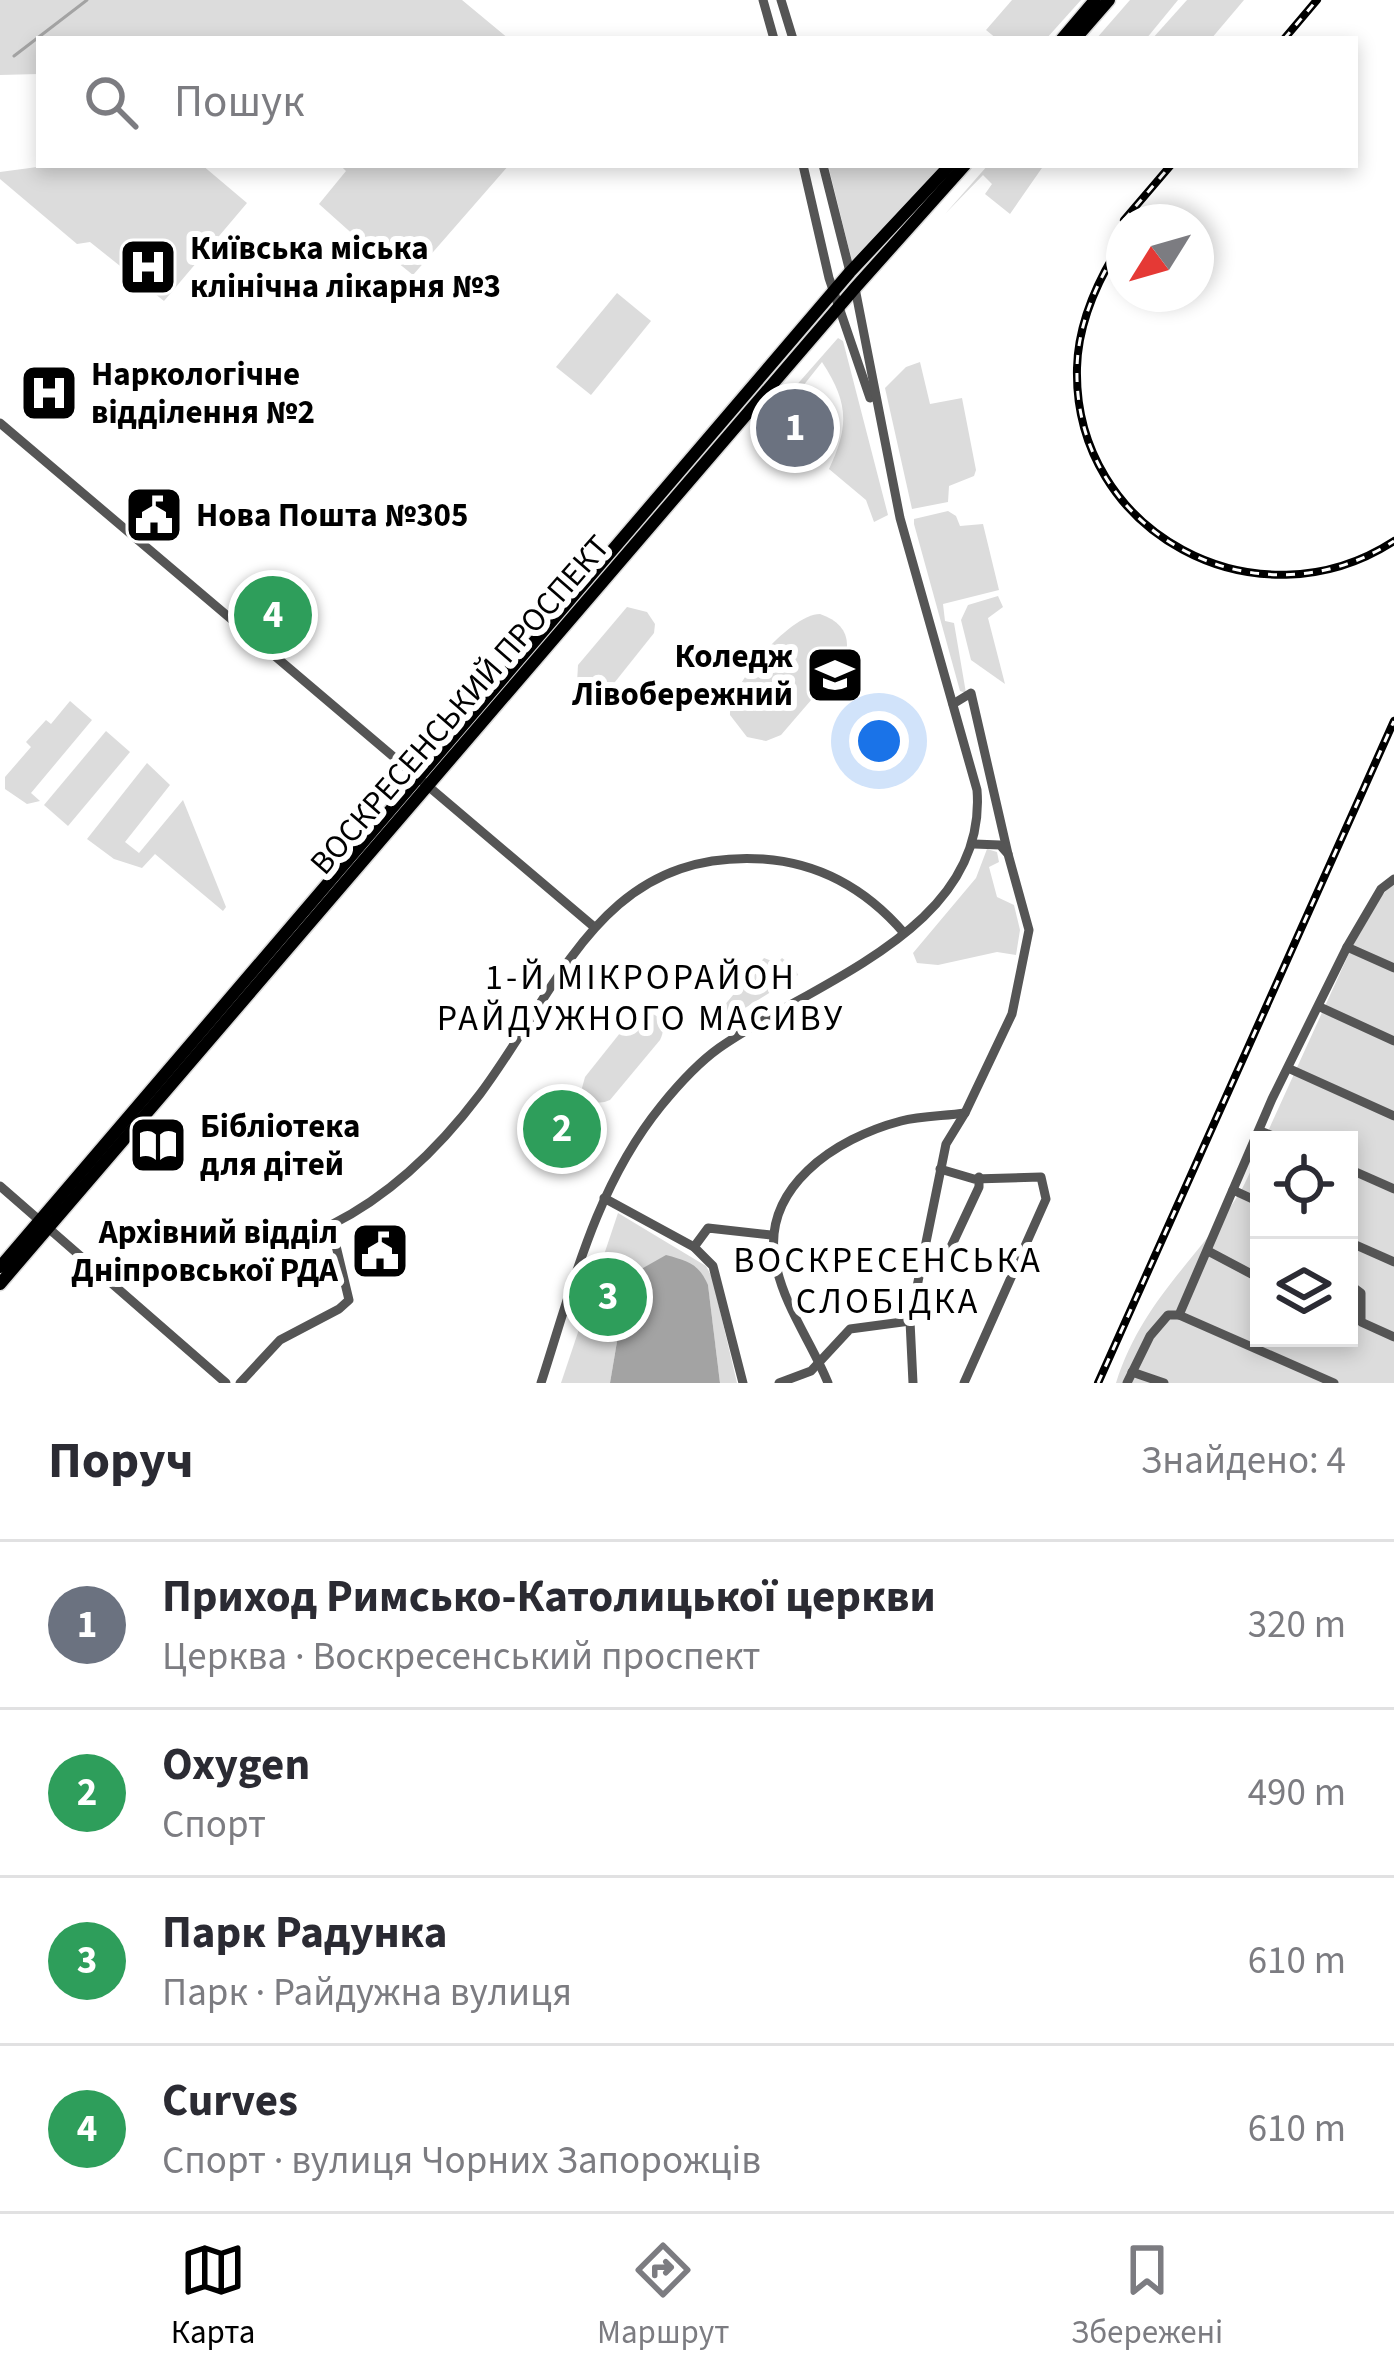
<!DOCTYPE html>
<html lang="uk">
<meta charset="utf-8">
<style>
:root{--surface:#fff;--page:#f7f7f7;--text:#2b2b33;--muted:#7c7c81;--line:#e1e1e2;--accent:#000}
body{margin:0;font-family:"Source Sans 3",sans-serif;background:var(--page);color:var(--text)}
.controls{position:absolute;right:36px;bottom:36px;display:grid;overflow:hidden;border-radius:0px;box-shadow:0 6px 18px #0003}
.controls button{width:108px;height:108px;display:grid;place-items:center;padding:0;border:0;border-bottom:3px solid var(--line);background:var(--surface);color:var(--text);font:60px sans-serif}
.compass{position:absolute;left:1106px;top:204px;width:108px;height:108px;border-radius:50%;background:var(--surface);box-shadow:0 6px 18px #0003;rotate:233deg}
.you{position:absolute;left:879px;top:741px;width:42px;height:42px;margin:-30px;border:9px solid #fff;border-radius:50%;background:#1a73e8;box-shadow:0 0 0 18px #1a73e833}
.badge{display:grid;place-items:center;width:78px;height:78px;border-radius:50%;background:var(--accent);color:#fff;font-size:39px;font-weight:700}
.pin{position:absolute;translate:-50% -50%;border:6px solid #fff;box-shadow:0 3px 12px #0006}
.list{margin:0;padding:0;list-style:none}
h2{display:flex;justify-content:space-between;align-items:center;height:156px;margin:0;padding:0 48px;font-size:51px}
h2 small{font-size:39px;font-weight:400;color:var(--muted)}
.list li{display:grid;grid-template-columns:78px 1fr auto;gap:36px;align-items:center;box-sizing:border-box;height:168px;padding:0 48px;border-top:3px solid var(--line)}
.list b{display:block;font-size:45px;white-space:nowrap}
.list p{margin:0;font-size:39px;white-space:nowrap;color:var(--muted)}
.list em{font-size:39px;font-style:normal;color:var(--muted)}
.icon{flex:none;width:66px;height:66px;fill:none;stroke:currentColor;stroke-width:2;stroke-linecap:round;stroke-linejoin:round}
.map{position:relative;flex:none;width:1394px;height:1383px;overflow:hidden}
.search{position:absolute;background:var(--surface);box-shadow:0 6px 18px #0003;left:36px;right:36px;top:36px;height:132px;display:flex;align-items:center;gap:30px;box-sizing:border-box;padding:0 42px;border-radius:0px;color:var(--muted);font-size:45px}
.sheet{height:828px;background:var(--surface)}
nav{display:flex;justify-content:space-around;align-items:center;box-sizing:border-box;height:168px;border-top:3px solid var(--line);background:var(--surface);font-size:33px;color:var(--muted)}
nav a{display:grid;justify-items:center;gap:6px}
nav .on{color:var(--accent)}
.map>svg:first-child{display:block}
</style>
<div class="map">
<svg width="1394" height="1383" viewBox="0 0 1394 1383">
<rect width="100%" height="100%" fill="#fff"/>
<!-- green -->
<g fill="#dcdcdc">
<path d="M0,0h462l47,39h-470v35l-39,1z"/>
<path d="M1012,0h69l-35,39h-49l-11,-9z"/>
<path d="M1130,0h48l-32,39h-50z"/>
<path d="M1187,0h57l-33,39h-59z"/>
<path d="M52,165h150l45,38 -83,98 -74,-59 -13,2 -77,-65v-7z"/>
<path d="M340,165h169l-96,110 -26,-21 -11,1 -57,-51 27,-33z"/>
<path d="M828,165h115l-91,96z"/>
<path d="M988,165h56l-34,49 -25,-20 7,-10 -9,-9 -38,39z"/>
<path d="M617,293l34,28 -60,74 -35,-28z"/>
<path d="M838,338l5,3 45,174 -14,7 -8,-22 -37,-31c20,-43 20,-66 -7,-107l-23,29 -5,-3z"/>
<path d="M920,362l10,42 32,-6 14,72 -2,6 -25,10 -1,16 -36,7 -27,-121 21,-21z"/>
<path d="M948,511l8,5 4,10 23,-2 16,66 -56,14 2,17 9,2 12,70 -6,-2 -46,-167v-5z"/>
<path d="M998,596l5,11 -15,11 17,66 -34,-24 -10,-40 7,-15z"/>
<path d="M627,607l20,5 8,12 -1,9 -47,59 -16,1 -14,-10 1,-18z"/>
<path d="M820,614c24,8 33,25 23,49l-62,72 -15,6 -19,-4 -17,-22c-2,-29 60,-101 90,-101z"/>
<path d="M70,701l22,19 -61,73 9,8 -13,3 -22,-15v-12l26,-30 -5,-5 20,-22 5,4z"/>
<path d="M106,731l24,21 -62,74 -24,-21z"/>
<path d="M147,763l23,22 -45,57 14,11 44,-53 43,107 -3,4 -68,-57 -13,14 -28,-9 -27,-20z"/>
<path d="M987,849l10,3 2,10 -10,5 8,30 17,8 6,25 -4,25 -19,-3 -59,13 -21,-2 -4,-10 63,-75z"/>
<path d="M1394,883v500h-278c26,-82 80,-122 123,-189 8,-13 14,-29 20,-43v187h90v-198h-85l87,-191 31,-54z"/>
<path d="M764,958l13,5 5,-5 13,10 3,7 -69,43 -6,-11z"/>
<path d="M647,1011c14,5 20,15 13,29l-50,60c-13,6 -23,1 -28,-12l3,-11 47,-59z"/>
<path d="M618,1213l88,53 6,11 25,106h-17l-12,-98 -72,-13 -15,46 -11,65h-49z"/>
</g>
<!-- water -->
<path fill="#a3a3a3" d="M666,1255c22,6 33,9 42,30l12,98h-110l11,-65 15,-46z"/>
<g fill="none" stroke-linecap="round" stroke-linejoin="round">
<!-- stream -->
<path stroke="#a3a3a3" stroke-width="3" d="M14,56l73,-56"/>
<defs>
<g id="major">
<path d="M1062,39l33,-39"/>
<path d="M1075,39l34,-39"/>
<path d="M0,1267l850,-995 100,-107"/>
<path d="M0,1284l855,-996 110,-123"/>
</g>
</defs>
<!-- major casing -->
<use href="#major" stroke="#dbdbdb" stroke-width="15"/>
<!-- minor -->
<g stroke="#555" stroke-width="9">
<path d="M763,0l11,39"/>
<path d="M781,0l12,39"/>
<path d="M803,165l26,113 41,120"/>
<path d="M823,165l27,107"/>
<path d="M0,423l593,503"/>
<path d="M953,704l18,-11 37,161"/>
<path d="M1347,947l47,21"/>
<path d="M1320,1007l74,34"/>
<path d="M1290,1069l104,47"/>
<path d="M1260,1131l23,9"/>
<path d="M940,1169l34,10 67,-2 5,22 -82,184"/>
<path d="M1349,1169l45,20"/>
<path d="M0,1186l226,197"/>
<path d="M1233,1190l26,12"/>
<path d="M604,1198l90,49 19,19 30,117"/>
<path d="M1349,1242l45,20"/>
<path d="M694,1247l14,-19 63,7"/>
<path d="M1208,1251l51,27"/>
<path d="M943,1264l36,-77v-10"/>
<path d="M1349,1284l12,9v29l33,15"/>
<path d="M1179,1315l155,68"/>
<path d="M1132,1372l32,11"/>
<path d="M240,1383l40,-43 59,-31 10,-9 -18,-75c60,-30 109,-78 149,-131 81,-108 121,-245 283,-235 57,4 104,31 141,74"/>
<path d="M541,1383c31,-96 55,-197 120,-277 17,-21 37,-43 58,-58 93,-66 269,-118 258,-258l-77,-272 -45,-230"/>
<path d="M779,1383l32,-12 39,-42 60,-8"/>
<path d="M828,1383c-16,-40 -43,-75 -52,-118 -17,-77 60,-127 125,-144 20,-5 44,-5 64,-8"/>
<path d="M913,1383l-3,-62 36,-177 19,-31 47,-99 17,-84 -21,-76 -8,-9 -26,-1"/>
<path d="M1127,1383l23,-47 18,-21h11l93,-216 75,-152 34,-58 13,-10"/>
</g>
<!-- major -->
<use href="#major" stroke="#000" stroke-width="12"/>
<defs>
<g id="rail">
<path d="M1284,39l33,-39"/>
<path d="M1124,220l47,-55"/>
<path d="M1124,239c-25,38 -46,83 -47,129 -4,165 180,262 317,173"/>
<path d="M1098,1383l296,-662"/>
</g>
</defs>
<!-- rail casing -->
<use href="#rail" stroke="#000" stroke-width="8"/>
<!-- rail -->
<use href="#rail" stroke="#fff" stroke-width="3" stroke-dasharray="9" stroke-linecap="butt"/>
</g>
<!-- icons -->
<defs>
<symbol id="hospital-square" viewBox="-11 -11 22 22"><rect x="-9" y="-9" width="18" height="18" rx="4" fill="#000" stroke="#fff"/><path d="M-5-5h3v3.5h4V-5h3V5h-3V1.5h-4V5h-3Z" fill="#fff"/></symbol>
<symbol id="civic-square" viewBox="-11 -11 22 22"><rect x="-9" y="-9" width="18" height="18" rx="4" fill="#000" stroke="#fff"/><path d="M-.6-6.5H3V-4.5H.6V-3L4-1V1h2V6H-6V1h2V-1L-.6-3ZM-1.2 2.5V6h2.4V2.5Z" fill="#fff"/></symbol>
<symbol id="university-square" viewBox="-11 -11 22 22"><rect x="-9" y="-9" width="18" height="18" rx="4" fill="#000" stroke="#fff"/><path d="M0-5L7-2L0 1L-7-2ZM-4 1L0 2.5L4 1V4Q0 6-4 4Z" fill="#fff"/></symbol>
<symbol id="library-square" viewBox="-11 -11 22 22"><rect x="-9" y="-9" width="18" height="18" rx="4" fill="#000" stroke="#fff"/><path d="M-6-4Q-3-5.5-.7-3.5V5Q-3 3-6 4ZM6-4Q3-5.5 .7-3.5V5Q3 3 6 4Z" fill="#fff"/></symbol>
</defs>
<g fill-rule="evenodd">
<use href="#hospital-square" x="115" y="234" width="66" height="66"/>
<use href="#hospital-square" x="16" y="360" width="66" height="66"/>
<use href="#civic-square" x="121" y="482" width="66" height="66"/>
<use href="#university-square" x="802" y="642" width="66" height="66"/>
<use href="#library-square" x="125" y="1112" width="66" height="66"/>
<use href="#civic-square" x="347" y="1218" width="66" height="66"/>
</g>
<g text-anchor="middle" dominant-baseline="central" stroke-width="12" stroke-linejoin="round" paint-order="stroke">
<!-- poi labels -->
<g font-size="33" font-weight="bold" fill="#000" stroke="#fff" text-anchor="start">
<text x="190" y="248">Київська міська<tspan x="190" dy="38">клінічна лікарня №3</tspan></text>
<text x="91" y="374">Наркологічне<tspan x="91" dy="38">відділення №2</tspan></text>
<text x="196" y="515">Нова Пошта №305</text>
<text x="793" y="656" text-anchor="end">Коледж<tspan x="793" dy="38">Лівобережний</tspan></text>
<text x="200" y="1126">Бібліотека<tspan x="200" dy="38">для дітей</tspan></text>
<text x="338" y="1232" text-anchor="end">Архівний відділ<tspan x="338" dy="38">Дніпровської РДА</tspan></text>
</g>
<!-- street labels -->
<g font-size="33" fill="#000" stroke="#fff">
<text transform="translate(460 705) rotate(-49)">ВОСКРЕСЕНСЬКИЙ ПРОСПЕКТ</text>
</g>
<!-- neighbourhood labels -->
<g font-size="36" letter-spacing="3" fill="#000" stroke="#fff">
<text x="641" y="977">1-Й МІКРОРАЙОН<tspan x="641" dy="41">РАЙДУЖНОГО МАСИВУ</tspan></text>
<text x="888" y="1260">ВОСКРЕСЕНСЬКА<tspan x="888" dy="41">СЛОБІДКА</tspan></text>
</g>
</g>
</svg>
<div class="controls">
<button><svg class="icon" aria-label="locate" viewBox="0 0 24 24"><circle cx="12" cy="12" r="6"/><path d="M12 2v4M12 18v4M2 12h4M18 12h4"/></svg></button>
<button><svg class="icon" aria-label="layers" viewBox="0 0 24 24"><path d="M12 4l9 5-9 5-9-5zM3 14l9 5 9-5"/></svg></button>
</div>
<svg class="compass" viewBox="-18 -18 36 36"><path d="M0-13l5 13h-10z" fill="#e53935"/><path d="M0 13l5-13h-10z" fill="#7c7c81"/></svg>
<div class="you"></div>
<div class="pin badge" style="left:795px;top:428px;background:#6b7280">1</div>
<div class="pin badge" style="left:562px;top:1129px;background:#2e9e5b">2</div>
<div class="pin badge" style="left:608px;top:1297px;background:#2e9e5b">3</div>
<div class="pin badge" style="left:273px;top:615px;background:#2e9e5b">4</div>
<div class="search"><svg class="icon" aria-label="search" viewBox="0 0 24 24"><circle cx="10" cy="10" r="6"/><path d="M15 15l6 6"/></svg>Пошук</div>
</div>
<section class="sheet">
<h2>Поруч<small>Знайдено: 4</small></h2>
<ul class="list">
<li><span class="badge" style="background:#6b7280">1</span><div><b>Приход Римсько-Католицької церкви</b><p>Церква · Воскресенський проспект</p></div><em>320 m</em></li>
<li><span class="badge" style="background:#2e9e5b">2</span><div><b>Oxygen</b><p>Спорт</p></div><em>490 m</em></li>
<li><span class="badge" style="background:#2e9e5b">3</span><div><b>Парк Радунка</b><p>Парк · Райдужна вулиця</p></div><em>610 m</em></li>
<li><span class="badge" style="background:#2e9e5b">4</span><div><b>Curves</b><p>Спорт · вулиця Чорних Запорожців</p></div><em>610 m</em></li>
</ul>
</section>
<nav>
<a class="on"><svg class="icon" aria-label="map" viewBox="0 0 24 24"><path d="M3 6l6-2 6 2 6-2v14l-6 2-6-2-6 2zM9 4v14M15 6v14"/></svg>Карта</a>
<a><svg class="icon" aria-label="directions" viewBox="0 0 24 24"><path d="M12 3l9 9-9 9-9-9zM9 14v-3h6M13 9l2 2-2 2"/></svg>Маршрут</a>
<a><svg class="icon" aria-label="saved" viewBox="0 0 24 24"><path d="M7 4h10v16l-5-4-5 4z"/></svg>Збережені</a>
</nav>
